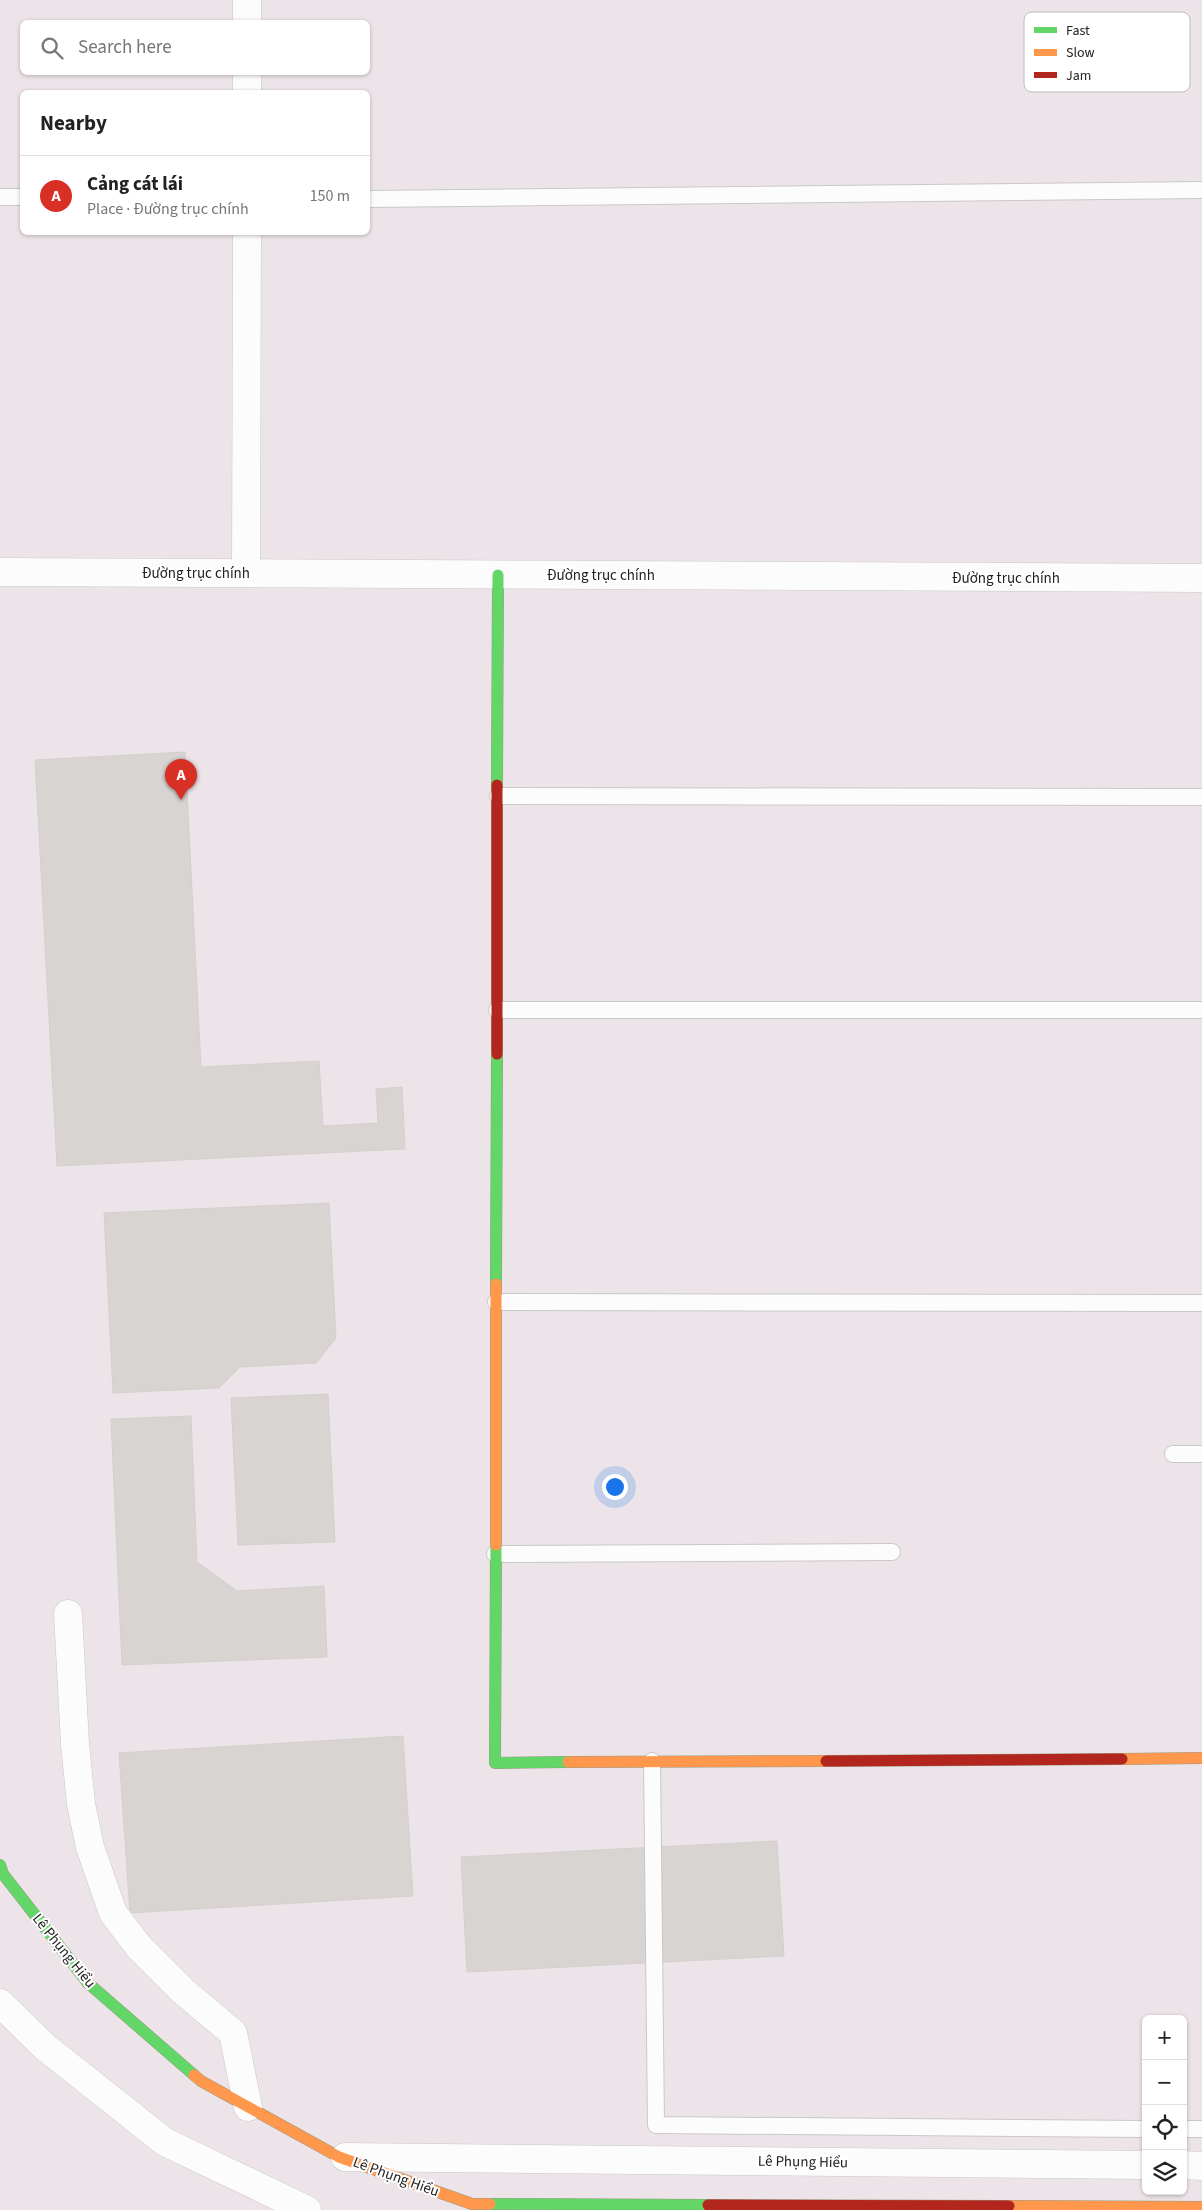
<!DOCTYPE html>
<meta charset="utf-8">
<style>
:root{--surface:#fff;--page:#f6f6f6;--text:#222;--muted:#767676;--line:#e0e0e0;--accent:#d93025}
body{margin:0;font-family:"Source Sans 3",sans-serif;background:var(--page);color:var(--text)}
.controls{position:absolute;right:15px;bottom:15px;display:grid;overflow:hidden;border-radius:8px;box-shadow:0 1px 4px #0004}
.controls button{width:45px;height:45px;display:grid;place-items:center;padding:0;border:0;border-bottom:1px solid var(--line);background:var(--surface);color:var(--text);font:25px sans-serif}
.you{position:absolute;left:614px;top:1486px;width:18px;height:18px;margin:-12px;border:4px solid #fff;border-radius:50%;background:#1a73e8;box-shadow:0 0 0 8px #1a73e833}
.badge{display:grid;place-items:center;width:32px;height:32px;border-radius:50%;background:var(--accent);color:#fff;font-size:16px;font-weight:700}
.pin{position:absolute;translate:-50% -41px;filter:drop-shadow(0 1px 2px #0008)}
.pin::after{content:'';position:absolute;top:26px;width:18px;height:15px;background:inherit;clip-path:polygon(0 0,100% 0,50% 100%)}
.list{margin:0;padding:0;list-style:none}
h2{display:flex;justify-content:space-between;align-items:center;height:65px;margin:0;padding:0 20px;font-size:21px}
h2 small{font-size:16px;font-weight:400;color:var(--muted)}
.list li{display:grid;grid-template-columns:32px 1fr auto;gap:15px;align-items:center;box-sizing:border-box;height:80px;padding:0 20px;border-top:1px solid var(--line)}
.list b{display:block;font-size:19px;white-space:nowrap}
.list p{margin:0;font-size:16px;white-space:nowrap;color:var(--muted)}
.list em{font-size:16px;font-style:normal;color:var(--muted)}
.icon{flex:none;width:28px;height:28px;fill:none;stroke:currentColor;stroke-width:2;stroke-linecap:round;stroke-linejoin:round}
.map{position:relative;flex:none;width:1202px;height:2210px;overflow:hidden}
.search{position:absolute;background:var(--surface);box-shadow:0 1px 4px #0004;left:20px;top:20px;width:350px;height:55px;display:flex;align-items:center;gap:12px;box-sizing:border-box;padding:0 18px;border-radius:8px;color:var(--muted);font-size:19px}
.panel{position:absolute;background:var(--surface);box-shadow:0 1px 4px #0004;left:20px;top:90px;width:350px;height:145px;border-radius:8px}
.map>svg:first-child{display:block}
</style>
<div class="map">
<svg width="1202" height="2210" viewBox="0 0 1202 2210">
<rect width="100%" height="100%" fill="#f0eeeb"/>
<!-- industrial -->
<path fill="#ede4e9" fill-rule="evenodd" d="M0,0h1202v2210h-1202zM22,22h346v50h-346zM22,92h346v140h-346zM1146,2019h37v172h-37z"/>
<!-- building -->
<g fill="#d7d4d2" stroke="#d3d0cc">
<path d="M185,752l16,315 118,-6 4,65 55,-3 -2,-34 26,-2 3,62 -348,17 -22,-406z"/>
<path d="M329,1203l7,135 -20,25 -76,4 -21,21 -106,5 -9,-180z"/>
<path d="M328,1394l7,148 -97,3 -7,-147z"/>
<path d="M191,1416l6,146 40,29 87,-5 3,71 -205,8 -11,-246z"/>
<path d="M403,1736l10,160 -283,17 -11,-160z"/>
<path d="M777,1841l7,115 -317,16 -6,-115z"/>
</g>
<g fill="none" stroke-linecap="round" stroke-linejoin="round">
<defs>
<g id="lane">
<path d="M0,197h22"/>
<path d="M368,199l834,-9"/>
<path d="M498,796l704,1"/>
<path d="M497,1010h705"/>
<path d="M496,1302l706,1"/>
<path d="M1173,1454h29"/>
<path d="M495,1554l397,-2"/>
<path d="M652,1761l4,364 490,4"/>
<path d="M1183,2129h19"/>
</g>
<g id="street">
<path d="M247,22v-22"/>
<path d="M247,92v-20"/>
<path d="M0,572l1202,6"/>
<path d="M246,573l1,-341"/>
<path d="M68,1614l7,130 6,60 9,43 23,66 26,34 44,44 50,42 15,74"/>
<path d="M0,2003l45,44 120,95 142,68"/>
<path d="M345,2157l801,8"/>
<path d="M1183,2165l19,1"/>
</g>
<g id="fast">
<path d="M497,785l1,-210"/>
<path d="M496,1284l1,-230"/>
<path d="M496,1545l-1,218 73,-1"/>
<path d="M0,1865l3,9 85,109 106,92"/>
<path d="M490,2204l218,1"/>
</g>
<g id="slow">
<path d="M496,1545v-261"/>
<path d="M1122,1759l80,-1"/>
<path d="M568,1762l258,-1"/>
<path d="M194,2075l7,6 138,76 133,47h18"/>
<path d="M1009,2206l193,1"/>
</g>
<g id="jam">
<path d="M497,1054v-269"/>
<path d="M826,1761l296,-2"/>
<path d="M708,2205l301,1"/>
</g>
</defs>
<!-- lane casing -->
<use href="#lane" stroke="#c9c8c7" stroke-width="18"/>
<!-- street casing -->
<use href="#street" stroke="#c9c8c7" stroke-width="29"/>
<!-- fast casing -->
<use href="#fast" stroke="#999a82" stroke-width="12"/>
<!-- slow casing -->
<use href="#slow" stroke="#999a82" stroke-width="12"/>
<!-- jam casing -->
<use href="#jam" stroke="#999a82" stroke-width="12"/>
<!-- lane -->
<use href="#lane" stroke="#fdfcfc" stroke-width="16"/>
<!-- street -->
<use href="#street" stroke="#fdfcfc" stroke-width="28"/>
<!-- fast -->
<use href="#fast" stroke="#63d668" stroke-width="11"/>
<!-- slow -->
<use href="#slow" stroke="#ff974d" stroke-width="11"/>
<!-- jam -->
<use href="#jam" stroke="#b3261e" stroke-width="11"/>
</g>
<g text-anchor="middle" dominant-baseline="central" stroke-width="4" stroke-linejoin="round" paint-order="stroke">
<!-- street labels -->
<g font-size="15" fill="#222" stroke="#fff">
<text x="196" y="573">Đường trục chính</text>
<text x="601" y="575">Đường trục chính</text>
<text x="1006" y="578">Đường trục chính</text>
<text transform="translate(64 1951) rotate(51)">Lê Phụng Hiểu</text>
<text transform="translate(803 2162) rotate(1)">Lê Phụng Hiểu</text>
<text transform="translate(396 2177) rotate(20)">Lê Phụng Hiểu</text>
</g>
</g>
<!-- legend -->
<rect x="1024" y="12" width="166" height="80" rx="8" fill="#fff" stroke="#bdbdbd" stroke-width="1"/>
<rect x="1034" y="27" width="23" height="6" fill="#63d668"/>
<rect x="1034" y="49" width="23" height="7" fill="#ff974d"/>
<rect x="1034" y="72" width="23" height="6" fill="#b3261e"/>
<g font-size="14" fill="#222">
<text x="1066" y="35">Fast</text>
<text x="1066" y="57">Slow</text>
<text x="1066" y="80">Jam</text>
</g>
</svg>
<div class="controls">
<button>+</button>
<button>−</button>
<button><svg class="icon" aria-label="locate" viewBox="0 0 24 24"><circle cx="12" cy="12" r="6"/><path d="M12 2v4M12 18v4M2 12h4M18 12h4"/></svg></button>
<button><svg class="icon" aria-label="layers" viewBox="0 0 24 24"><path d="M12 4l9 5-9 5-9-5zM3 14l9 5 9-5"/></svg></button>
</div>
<div class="you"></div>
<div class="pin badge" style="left:181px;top:800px">A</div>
<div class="search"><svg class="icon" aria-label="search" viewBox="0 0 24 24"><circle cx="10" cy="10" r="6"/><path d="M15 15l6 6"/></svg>Search here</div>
<section class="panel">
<h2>Nearby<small></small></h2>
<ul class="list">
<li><span class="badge">A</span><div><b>Cảng cát lái</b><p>Place · Đường trục chính</p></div><em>150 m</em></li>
</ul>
</section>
</div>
